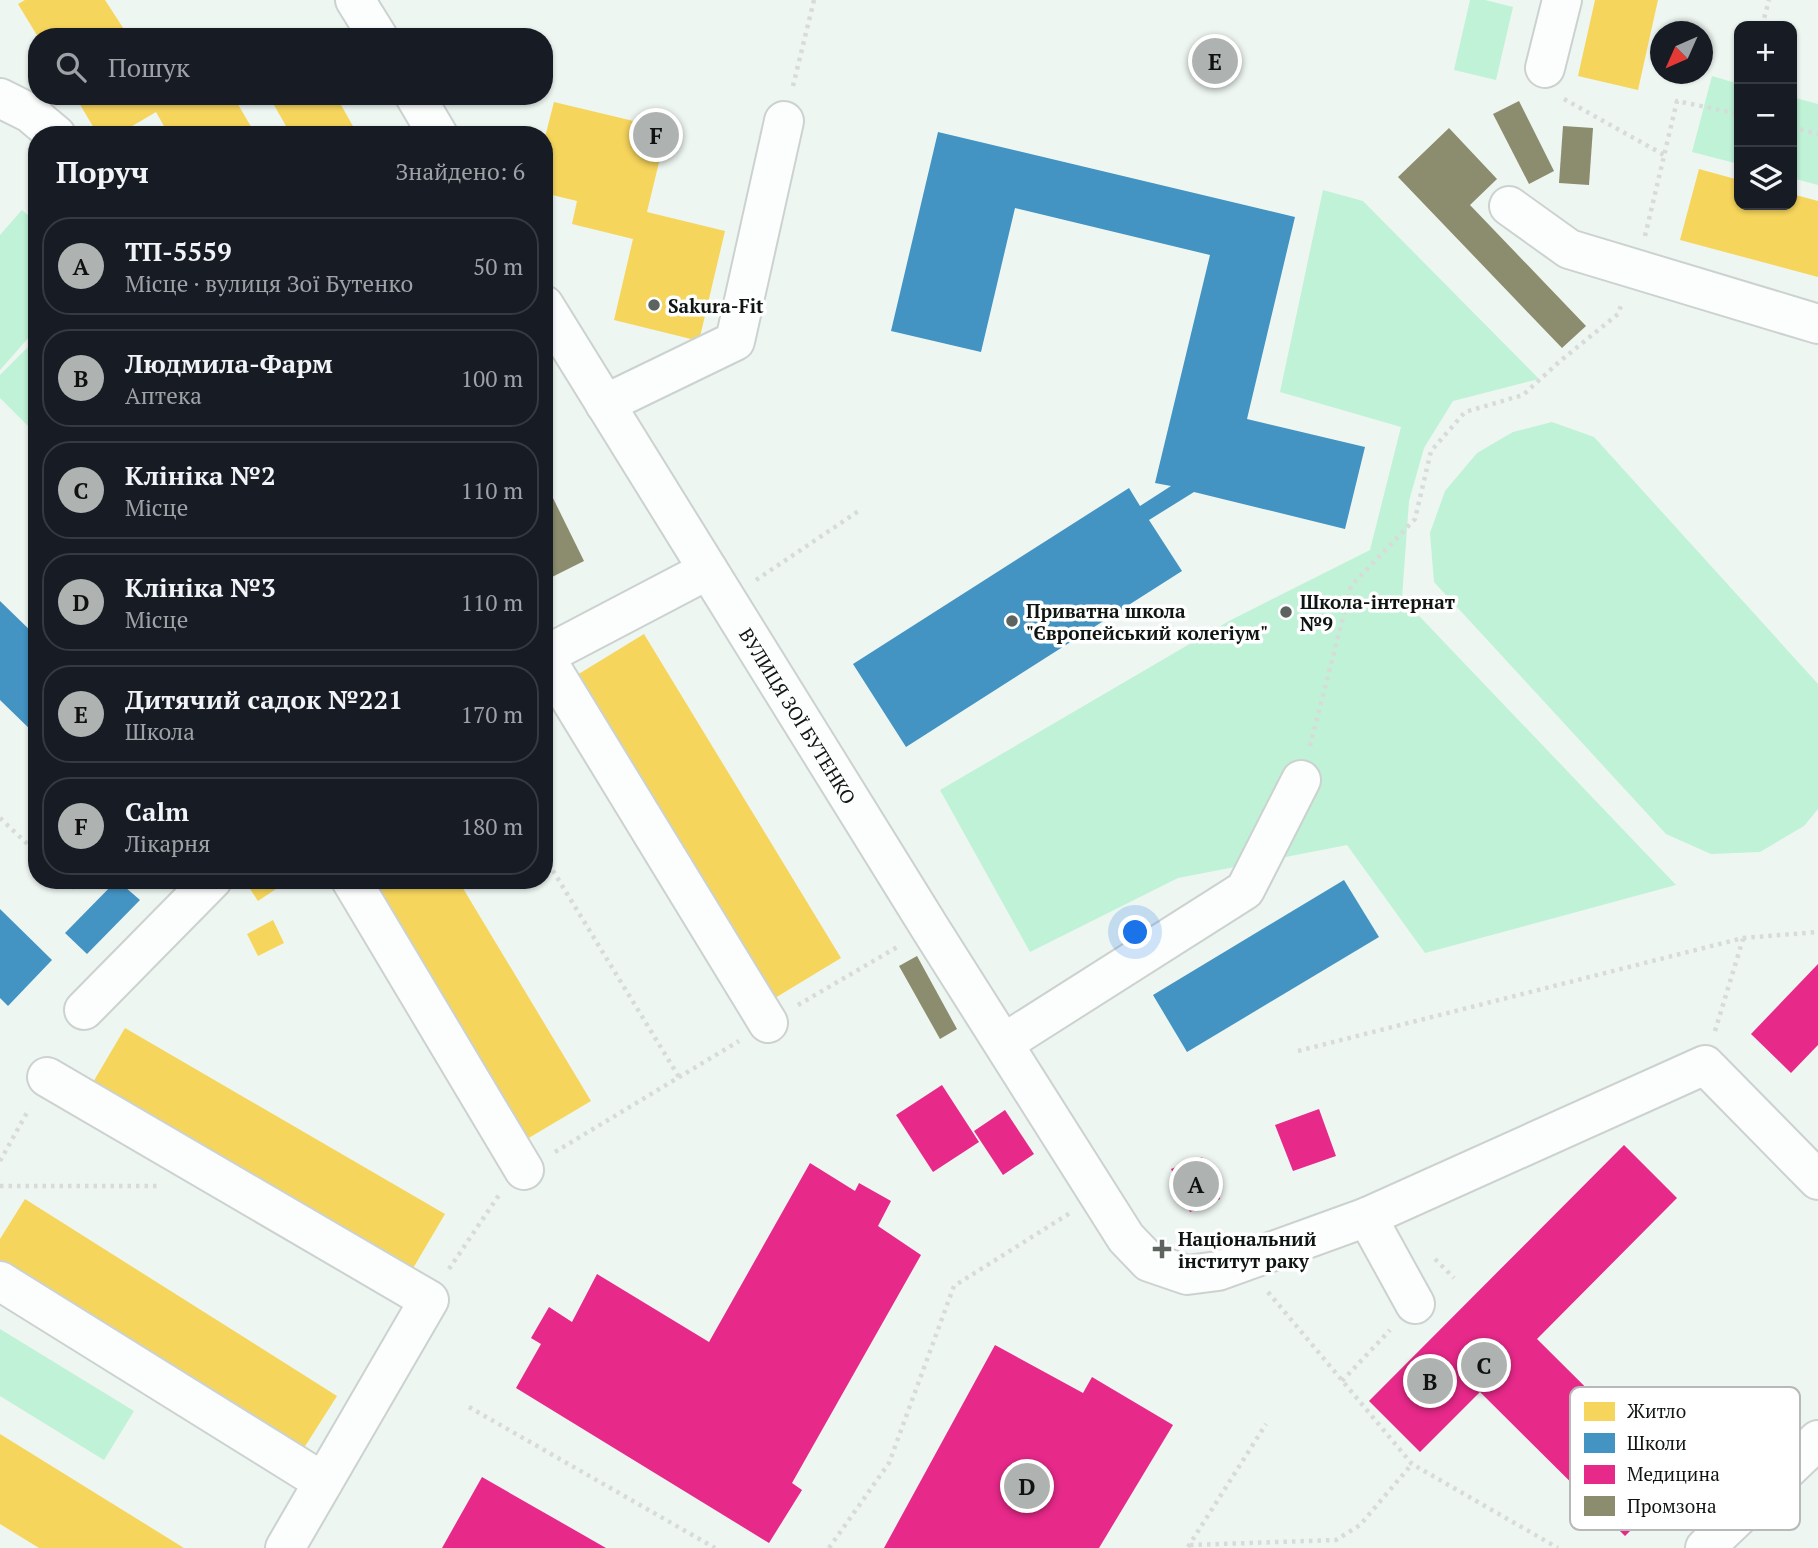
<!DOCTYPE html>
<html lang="uk">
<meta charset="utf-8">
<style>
:root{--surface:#171b24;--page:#242831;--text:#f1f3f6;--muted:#9ea1a6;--line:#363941;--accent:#aeb3b2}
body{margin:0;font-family:"PT Serif",serif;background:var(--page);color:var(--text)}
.controls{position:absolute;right:21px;top:21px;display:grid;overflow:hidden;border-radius:14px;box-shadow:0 2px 5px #0004}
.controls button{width:63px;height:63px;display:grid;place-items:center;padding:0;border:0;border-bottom:2px solid var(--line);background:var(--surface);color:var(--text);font:35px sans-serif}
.compass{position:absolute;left:1650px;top:21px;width:63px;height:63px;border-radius:50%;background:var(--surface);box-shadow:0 2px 5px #0004;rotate:225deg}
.you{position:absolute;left:1136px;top:933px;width:24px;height:24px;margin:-18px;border:5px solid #fff;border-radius:50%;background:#1a73e8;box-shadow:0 0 0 10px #1a73e833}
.badge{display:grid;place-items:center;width:46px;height:46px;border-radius:50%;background:var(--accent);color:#111;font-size:23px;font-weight:700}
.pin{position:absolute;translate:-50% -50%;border:4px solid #fff;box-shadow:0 2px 7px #0006}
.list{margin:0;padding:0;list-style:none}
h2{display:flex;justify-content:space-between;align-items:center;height:91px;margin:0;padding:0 28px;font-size:30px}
h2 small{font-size:23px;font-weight:400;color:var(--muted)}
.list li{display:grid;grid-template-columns:46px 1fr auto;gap:21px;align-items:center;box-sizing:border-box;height:98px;margin:0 14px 14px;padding:0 14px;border:2px solid var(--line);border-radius:28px}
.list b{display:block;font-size:26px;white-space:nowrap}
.list p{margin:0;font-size:23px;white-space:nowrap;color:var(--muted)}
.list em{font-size:23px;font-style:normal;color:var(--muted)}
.icon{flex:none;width:38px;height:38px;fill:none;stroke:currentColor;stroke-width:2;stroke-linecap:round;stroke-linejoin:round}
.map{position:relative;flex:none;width:1818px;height:1548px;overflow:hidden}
.search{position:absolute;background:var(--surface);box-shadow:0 2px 5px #0004;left:28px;top:28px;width:525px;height:77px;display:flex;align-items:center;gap:18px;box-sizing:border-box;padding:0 24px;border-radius:28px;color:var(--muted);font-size:26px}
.panel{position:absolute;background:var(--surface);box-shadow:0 2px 5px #0004;left:28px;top:126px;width:525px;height:763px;border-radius:28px}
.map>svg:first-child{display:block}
</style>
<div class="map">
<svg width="1818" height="1548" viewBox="0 0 1818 1548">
<rect width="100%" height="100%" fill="#eef6f1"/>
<!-- green -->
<g fill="#bff2d6">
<path d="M1470,0h15l28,7 -17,73 -42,-10z"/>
<path d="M1712,76l27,8v80l-47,-12z"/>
<path d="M1792,97l26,7v81l-26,-7z"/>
<path d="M1323,190l40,11 176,178 -86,22 -29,47 -15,53 -7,97 274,287 -251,68 -78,-108 -169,33 -148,74 -90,-162 289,-169 141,-71 31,-123 -121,-35z"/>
<path d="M22,210l15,13v105l-37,42v-135z"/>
<path d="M37,338v97l-37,-37v-23z"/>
<path d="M1552,422l42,15 224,247v125l-14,17 -44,26 -49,2 -45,-20 -232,-252 -4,-49 15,-42 32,-38 36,-21z"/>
<path d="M0,1329l134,82 -30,49 -104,-64z"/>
</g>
<!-- homes -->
<g fill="#f6d55c">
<path d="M25,0h80l24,37h-91l-20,-33z"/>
<path d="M1595,0h63l-20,90 -60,-14z"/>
<path d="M75,96h158l23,39h-87l-13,-23 -39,23h-19z"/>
<path d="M269,96h67l18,32 -13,7h-50z"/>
<path d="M554,102l113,27 -20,83 78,19 -26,110 -85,-21 19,-81 -61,-15 5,-23 -33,-8v-52z"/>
<path d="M1699,169l40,11v25h53v-11l26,7v76l-138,-37z"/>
<path d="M644,634l197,324 -66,40 -198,-323z"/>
<path d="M244,880h35l3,5 -24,16z"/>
<path d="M372,880h86l133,221 -64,38z"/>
<path d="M273,920l11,23 -26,13 -11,-22z"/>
<path d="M125,1028l320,186 -33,56 -320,-186z"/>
<path d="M25,1199l312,197 -35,55 -302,-191v-21z"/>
<path d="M0,1434l184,114h-145l-39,-24z"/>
</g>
<!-- schools -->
<g fill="#4393c3">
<path d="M938,132l357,85 -48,202 118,28 -20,82 -151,-37 -45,28 33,51 -276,176 -53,-83 276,-176 11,18 31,-20 -16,-3 55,-228 -195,-47 -34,144 -90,-21z"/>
<path d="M0,601l37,36v99l-37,-36z"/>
<path d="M117,880l23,20 -53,54 -22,-21z"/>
<path d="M1344,880l35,57 -192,115 -34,-57z"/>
<path d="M0,909l52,51 -44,46 -8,-8z"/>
</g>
<!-- health -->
<g fill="#e7298a">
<path d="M1818,964v81l-27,28 -40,-39z"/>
<path d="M942,1085l37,57 -46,30 -37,-57z"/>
<path d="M1319,1109l17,47 -43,15 -18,-46z"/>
<path d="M1005,1110l29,44 -31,21 -29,-44z"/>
<path d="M1624,1145l53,53 -140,141 143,142 -55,55 -145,-144 -60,60 -51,-51z"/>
<path d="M1202,1157l18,42 -30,13 -19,-43z"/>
<path d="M810,1163l45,28 4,-8 32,18 -13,25 43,29 -129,228 10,7 -33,53 -253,-155 25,-44 -10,-6 18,-31 23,15 25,-48 112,68z"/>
<path d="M995,1345l88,48 9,-16 81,48 -74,123h-215z"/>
<path d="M482,1477l124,71h-164z"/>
</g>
<!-- industry -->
<g fill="#8c8c6e">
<path d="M1519,101l35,70 -25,13 -36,-70z"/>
<path d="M1563,126l30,2 -4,57 -30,-2z"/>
<path d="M1449,128l48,51 -27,26 116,121 -24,22 -164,-171z"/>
<path d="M550,492l34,69 -40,20v-86z"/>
<path d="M917,956l40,73 -17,10 -41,-73z"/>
</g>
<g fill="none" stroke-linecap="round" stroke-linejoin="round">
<defs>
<g id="minor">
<path d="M355,0l23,37"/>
<path d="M1545,68l17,-68"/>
<path d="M415,96l23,39"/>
<path d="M0,98l30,15 26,22"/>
<path d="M1509,206l60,43 249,75"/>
<path id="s1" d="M544,305l386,623 196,310 23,24 38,13 31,-4 149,-54 338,-152 113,115"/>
<path d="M605,404l130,-63 49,-220"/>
<path d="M544,656l224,367"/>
<path d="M544,656l164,-86"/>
<path d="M351,880l173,290"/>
<path d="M84,1010l128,-130"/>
<path d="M1004,1043l241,-153 56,-110"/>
<path d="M47,1077l382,223 -144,248"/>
<path d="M1367,1217l48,87"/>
<path d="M0,1281l323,201"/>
<path d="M1705,1548l113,-108"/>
</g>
</defs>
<!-- minor casing -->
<use href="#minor" stroke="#ccd2cf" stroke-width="42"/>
<!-- path -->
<g stroke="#d8dbd9" stroke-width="4.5" stroke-dasharray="3.5 5" stroke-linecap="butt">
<path d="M1762,26l7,-26"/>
<path d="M793,86l21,-86"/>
<path d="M1564,99l100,56"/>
<path d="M1792,127l26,7"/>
<path d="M1645,236l32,-135 62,13"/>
<path d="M756,580l104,-70"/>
<path d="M1310,746l41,-160 64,-67 16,-68 34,-39 58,-17 36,-33 59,-48 4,-11"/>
<path d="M0,818l37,35"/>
<path d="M544,856l135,221"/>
<path d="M65,880l10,9"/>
<path d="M798,1005l101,-59"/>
<path d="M1715,1031l28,-92"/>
<path d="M1298,1051l445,-113 75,-6"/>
<path d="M555,1152l184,-111"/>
<path d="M0,1161l29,-52"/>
<path d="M0,1186h160"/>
<path d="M1435,1259l19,19"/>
<path d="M449,1269l50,-74"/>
<path d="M1268,1292l144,172 146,84"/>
<path d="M1342,1381l48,-51"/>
<path d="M469,1407l246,141"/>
<path d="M1190,1545l146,-5 24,-15 52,-61"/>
<path d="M1188,1547l78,-123"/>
<path d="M829,1548l60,-85 65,-177 116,-73"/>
</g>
<!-- minor -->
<use href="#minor" stroke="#fcfefd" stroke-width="38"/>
</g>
<!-- markers -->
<g fill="#5d645f" stroke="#fff" stroke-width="2.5">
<circle cx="654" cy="305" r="7"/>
<circle cx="1286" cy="612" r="7"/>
<circle cx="1012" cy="621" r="7"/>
<path d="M1158.5 1238.5h7v7h7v7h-7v7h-7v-7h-7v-7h7z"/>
</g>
<g text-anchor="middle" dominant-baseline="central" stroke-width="7" stroke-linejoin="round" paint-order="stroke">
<!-- poi labels -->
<g font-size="19" font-weight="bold" fill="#0f1511" stroke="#fff" text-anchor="start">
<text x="668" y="305">Sakura-Fit</text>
<text x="1300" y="601">Школа-інтернат<tspan x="1300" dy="22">№9</tspan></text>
<text x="1026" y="610">Приватна школа<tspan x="1026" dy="22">"Європейський колегіум"</tspan></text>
<text x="1178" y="1238">Національний<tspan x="1178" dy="22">інститут раку</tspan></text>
</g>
<!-- street labels -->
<g font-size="19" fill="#0f1511" stroke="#fff">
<text stroke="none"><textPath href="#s1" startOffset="483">ВУЛИЦЯ ЗОЇ БУТЕНКО</textPath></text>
</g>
</g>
<!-- legend -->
<rect x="1570" y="1387" width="230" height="143" rx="10" fill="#fff" stroke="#b7b9b8" stroke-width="2"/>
<rect x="1584" y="1402" width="31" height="19" fill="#f6d55c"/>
<rect x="1584" y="1433" width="31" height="20" fill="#4393c3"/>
<rect x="1584" y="1465" width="31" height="19" fill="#e7298a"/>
<rect x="1584" y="1496" width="31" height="20" fill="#8c8c6e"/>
<g font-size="19" fill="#0f1511">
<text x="1627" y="1418">Житло</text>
<text x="1627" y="1450">Школи</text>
<text x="1627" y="1481">Медицина</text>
<text x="1627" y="1513">Промзона</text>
</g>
</svg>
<div class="controls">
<button>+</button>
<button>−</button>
<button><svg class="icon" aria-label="layers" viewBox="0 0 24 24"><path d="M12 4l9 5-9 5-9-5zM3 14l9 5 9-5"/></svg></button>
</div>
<svg class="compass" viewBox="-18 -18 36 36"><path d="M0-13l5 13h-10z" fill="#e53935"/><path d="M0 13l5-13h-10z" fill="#9ea1a6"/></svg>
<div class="you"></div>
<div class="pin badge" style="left:1196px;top:1184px">A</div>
<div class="pin badge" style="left:1430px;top:1381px">B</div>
<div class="pin badge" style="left:1484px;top:1365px">C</div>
<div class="pin badge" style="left:1027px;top:1486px">D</div>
<div class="pin badge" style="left:1215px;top:61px">E</div>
<div class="pin badge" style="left:656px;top:135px">F</div>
<div class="search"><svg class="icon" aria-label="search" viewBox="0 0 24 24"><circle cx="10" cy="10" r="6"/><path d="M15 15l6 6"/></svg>Пошук</div>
<section class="panel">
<h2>Поруч<small>Знайдено: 6</small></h2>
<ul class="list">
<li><span class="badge">A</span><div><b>ТП-5559</b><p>Місце · вулиця Зої Бутенко</p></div><em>50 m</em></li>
<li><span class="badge">B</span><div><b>Людмила-Фарм</b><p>Аптека</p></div><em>100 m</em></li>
<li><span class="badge">C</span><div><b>Клініка №2</b><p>Місце</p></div><em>110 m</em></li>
<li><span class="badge">D</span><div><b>Клініка №3</b><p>Місце</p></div><em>110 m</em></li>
<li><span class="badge">E</span><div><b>Дитячий садок №221</b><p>Школа</p></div><em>170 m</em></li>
<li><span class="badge">F</span><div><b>Calm</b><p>Лікарня</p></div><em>180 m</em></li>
</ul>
</section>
</div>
